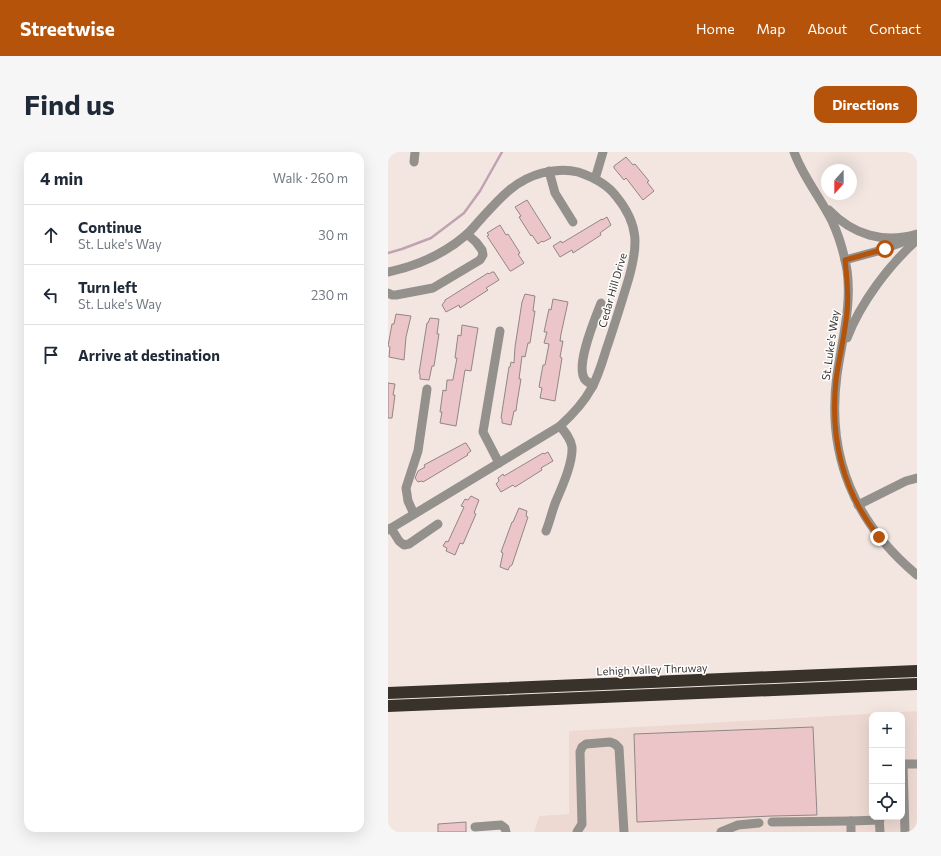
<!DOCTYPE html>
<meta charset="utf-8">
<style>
:root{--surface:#fff;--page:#f6f6f7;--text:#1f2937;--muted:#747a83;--line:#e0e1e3;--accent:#b45309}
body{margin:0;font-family:Commissioner,sans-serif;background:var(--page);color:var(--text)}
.controls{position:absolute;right:12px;bottom:12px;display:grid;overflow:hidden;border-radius:8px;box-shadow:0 4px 16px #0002}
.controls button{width:36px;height:36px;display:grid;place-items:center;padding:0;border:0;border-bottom:1px solid var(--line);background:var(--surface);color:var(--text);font:20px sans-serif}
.compass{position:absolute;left:433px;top:12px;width:36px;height:36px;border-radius:50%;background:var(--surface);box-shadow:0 4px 16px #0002;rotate:201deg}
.stop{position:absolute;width:12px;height:12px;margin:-9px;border:3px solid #b45309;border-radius:50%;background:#fff}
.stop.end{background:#b45309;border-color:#fff;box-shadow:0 1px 4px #0008}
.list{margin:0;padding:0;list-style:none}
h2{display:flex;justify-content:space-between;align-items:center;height:52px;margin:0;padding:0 16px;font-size:17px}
h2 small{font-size:13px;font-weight:400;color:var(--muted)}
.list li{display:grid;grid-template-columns:26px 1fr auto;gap:12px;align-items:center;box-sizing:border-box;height:60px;padding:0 16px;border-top:1px solid var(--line)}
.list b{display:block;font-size:15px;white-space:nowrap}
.list p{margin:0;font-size:13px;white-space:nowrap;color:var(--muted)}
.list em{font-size:13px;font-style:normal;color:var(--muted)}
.icon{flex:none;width:22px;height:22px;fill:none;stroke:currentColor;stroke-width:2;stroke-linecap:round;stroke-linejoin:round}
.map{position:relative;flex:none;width:529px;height:680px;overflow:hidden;border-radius:12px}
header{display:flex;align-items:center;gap:24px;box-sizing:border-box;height:56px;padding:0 20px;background:var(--accent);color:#fff}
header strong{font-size:19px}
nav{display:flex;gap:22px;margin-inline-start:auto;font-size:14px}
.intro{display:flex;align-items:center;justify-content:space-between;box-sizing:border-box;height:96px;padding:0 24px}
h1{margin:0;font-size:28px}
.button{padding:10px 18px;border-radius:12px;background:var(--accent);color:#fff;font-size:14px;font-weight:700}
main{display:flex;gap:24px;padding:0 24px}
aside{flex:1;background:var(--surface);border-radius:12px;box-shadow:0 4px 16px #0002}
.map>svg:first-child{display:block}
</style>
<header>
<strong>Streetwise</strong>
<nav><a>Home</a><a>Map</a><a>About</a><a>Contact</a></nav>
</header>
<div class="intro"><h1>Find us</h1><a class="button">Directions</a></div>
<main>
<aside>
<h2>4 min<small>Walk · 260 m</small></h2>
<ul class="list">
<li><svg class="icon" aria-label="ahead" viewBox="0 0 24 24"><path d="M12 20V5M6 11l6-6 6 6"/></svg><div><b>Continue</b><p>St. Luke's Way</p></div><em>30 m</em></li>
<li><svg class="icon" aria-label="left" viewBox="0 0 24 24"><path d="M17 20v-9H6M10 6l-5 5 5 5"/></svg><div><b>Turn left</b><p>St. Luke's Way</p></div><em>230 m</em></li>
<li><svg class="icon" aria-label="arrive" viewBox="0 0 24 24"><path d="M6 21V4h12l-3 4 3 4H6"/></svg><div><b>Arrive at destination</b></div></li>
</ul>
</aside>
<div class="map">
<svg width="529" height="680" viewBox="0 0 529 680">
<rect width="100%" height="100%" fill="#f3e6e1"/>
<!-- built -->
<path fill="#edd9d1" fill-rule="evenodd" d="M529,559v121h-383l5,-16 30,-2v-83zM484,563h30v102h-30z"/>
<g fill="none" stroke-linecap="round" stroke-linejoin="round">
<!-- stream -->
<path stroke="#c0a2b3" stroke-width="2.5" d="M0,101l14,-4 29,-11 33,-25 16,-22 22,-39"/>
</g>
<!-- building -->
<g fill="#ebc5c8" stroke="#928687">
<path d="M238,5l7,8 2,-1 14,17 -2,1 7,9 -11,9 -17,-22 -2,2 -10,-12v-2z"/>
<path d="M139,48l24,38 -8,4 -1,-1 -4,3 -6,-9 -1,1 -12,-19 2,-1 -6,-9z"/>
<path d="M219,65l4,8 -11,8 1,2 -28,18 -1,-3 -12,7 -7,-11 8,-5 1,2 40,-24v1z"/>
<path d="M112,73l6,10 2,-1 12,19 -2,1 6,9 -13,8h-1l-23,-35 2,-1 -2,-2z"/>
<path d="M104,120h2l5,8 -13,8 2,2 -28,18 -1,-3 -13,7 -4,-7 3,-4v-1l43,-27 1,1z"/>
<path d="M137,142l10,2 -2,15h2l-5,32h-2l-3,14 -3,-1 -3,23h2l-4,24 -1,8h-2l-3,14 -9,-2v-4l-1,-1 8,-51h1l1,-5 3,1 1,-16 7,-45z"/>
<path d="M165,147l15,3 -7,32 -1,7h3l-3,16 2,1 -7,43 -15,-3 2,-10 -3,-1 4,-22h2l4,-21 -5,-1 3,-11h-3l5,-23 2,1z"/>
<path d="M8,162l15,2 -5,21 -2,23 -15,-3 1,-10 -2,-1 4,-22h2z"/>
<path d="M42,166l9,1 -2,15h2l-5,32h-2l-3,14 -9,-1v-5l-1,-1 8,-50h1z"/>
<path d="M74,173l16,3 -7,43 -6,-1 -9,56 -16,-3 2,-11h-2l3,-22 3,1 1,-11h6v-1l4,-21h-2l3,-23 3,1z"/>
<path d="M0,231l7,1 -2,11h2l-3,23h-4z"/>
<path d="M77,291h1l5,8 -4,3 1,1 -45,27 -1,-1 -4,1 -3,-4 3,-7 7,-4 -1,-2z"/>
<path d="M160,300l5,9 -12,7 1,2 -27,17 -2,-2 -12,7 -5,-8 3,-3 -1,-3 5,-4 1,2 39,-23 1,1z"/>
<path d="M83,344l8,4 -5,13 2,1 -13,30 -3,-1 -5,12 -9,-4 1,-3 -4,-2 3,-5 2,1 16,-35 -3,-1 4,-7 3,1z"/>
<path d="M131,356l8,3 -1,5 2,1 -16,48 -2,1 -2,4 -8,-3 3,-14 -2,-1 11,-30h1z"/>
<path d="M425,575l4,88 -45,1 -135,6 -3,-88z"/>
<path d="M78,670v10h-28v-8z"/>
</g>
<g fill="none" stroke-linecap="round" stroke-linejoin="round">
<!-- minor -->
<g stroke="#94918d" stroke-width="9">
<path d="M406,0c9,25 26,45 38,69 7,15 12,32 15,49 5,35 -5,70 -10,105 -11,81 18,148 80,200"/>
<path d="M26,10l1,-10"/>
<path d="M161,19l6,22 18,29"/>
<path d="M207,27l8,-27"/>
<path d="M441,58c24,25 55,34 88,24"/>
<path d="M457,108l33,-9 30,-11"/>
<path d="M0,120c29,-6 56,-18 78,-37 6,-5 10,-11 15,-16 18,-20 34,-39 61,-46 12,-3 25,-4 36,-1 15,5 29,12 38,24 24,29 22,51 12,85 -7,23 -14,46 -22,69 -4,13 -8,27 -15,39 -8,15 -19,26 -31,37l-172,104"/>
<path d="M0,141l4,2h4l37,-7 47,-28 3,-5 -1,-5 -6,-8 -9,-8"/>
<path d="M459,186c14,-36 42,-73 70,-98"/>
<path d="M205,234c-3,-3 -8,-5 -9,-8 -8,-15 11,-59 17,-75"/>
<path d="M111,311l-16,-31 17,-101"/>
<path d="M470,353l48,-24 11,-3"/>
<path d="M26,362l-6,-13 -2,-13 12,-37 9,-62"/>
<path d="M3,376l8,13 5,4 5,-1 29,-20"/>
<path d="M158,379c4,-10 6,-20 10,-30 6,-14 17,-38 16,-54 -1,-8 -7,-15 -12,-21"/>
<path d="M491,665l1,15"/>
<path d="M384,670l79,-1"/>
<path d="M87,675l26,-2 4,3 1,4"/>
<path d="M189,680l5,-8 -2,-72 2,-5 4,-3 24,-2 5,2 4,4 5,84"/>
<path d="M333,680l17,-7 21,-2"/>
<path d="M463,680v-11l29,-1"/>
<path d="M517,680l-2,-68h14"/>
</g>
<!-- highway -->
<g stroke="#38322a" stroke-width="12">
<path d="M0,541l529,-22"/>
<path d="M0,554l529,-22"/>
</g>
</g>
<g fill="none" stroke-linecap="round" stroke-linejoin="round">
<!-- route -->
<path stroke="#b45309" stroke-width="5" d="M491,385c-37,-46 -49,-99 -43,-157 3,-23 9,-45 11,-68 2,-18 0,-35 -2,-52l40,-11"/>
</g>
<g text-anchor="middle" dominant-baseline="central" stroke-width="3" stroke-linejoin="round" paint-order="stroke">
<!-- street labels -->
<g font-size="11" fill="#3b3634" stroke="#fff">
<text transform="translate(224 138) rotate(-74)">Cedar Hill Drive</text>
<text transform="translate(442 193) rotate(-82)">St. Luke's Way</text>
<text transform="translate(264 517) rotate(-2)">Lehigh Valley Thruway</text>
</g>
</g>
</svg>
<div class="controls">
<button>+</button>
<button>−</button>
<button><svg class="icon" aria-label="locate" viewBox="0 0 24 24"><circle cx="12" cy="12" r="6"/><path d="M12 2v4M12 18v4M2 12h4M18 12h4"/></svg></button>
</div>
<svg class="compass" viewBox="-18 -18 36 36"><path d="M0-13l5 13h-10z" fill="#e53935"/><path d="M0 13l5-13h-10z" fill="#747a83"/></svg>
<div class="stop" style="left:497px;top:97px"></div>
<div class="stop end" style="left:491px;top:385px"></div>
</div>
</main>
